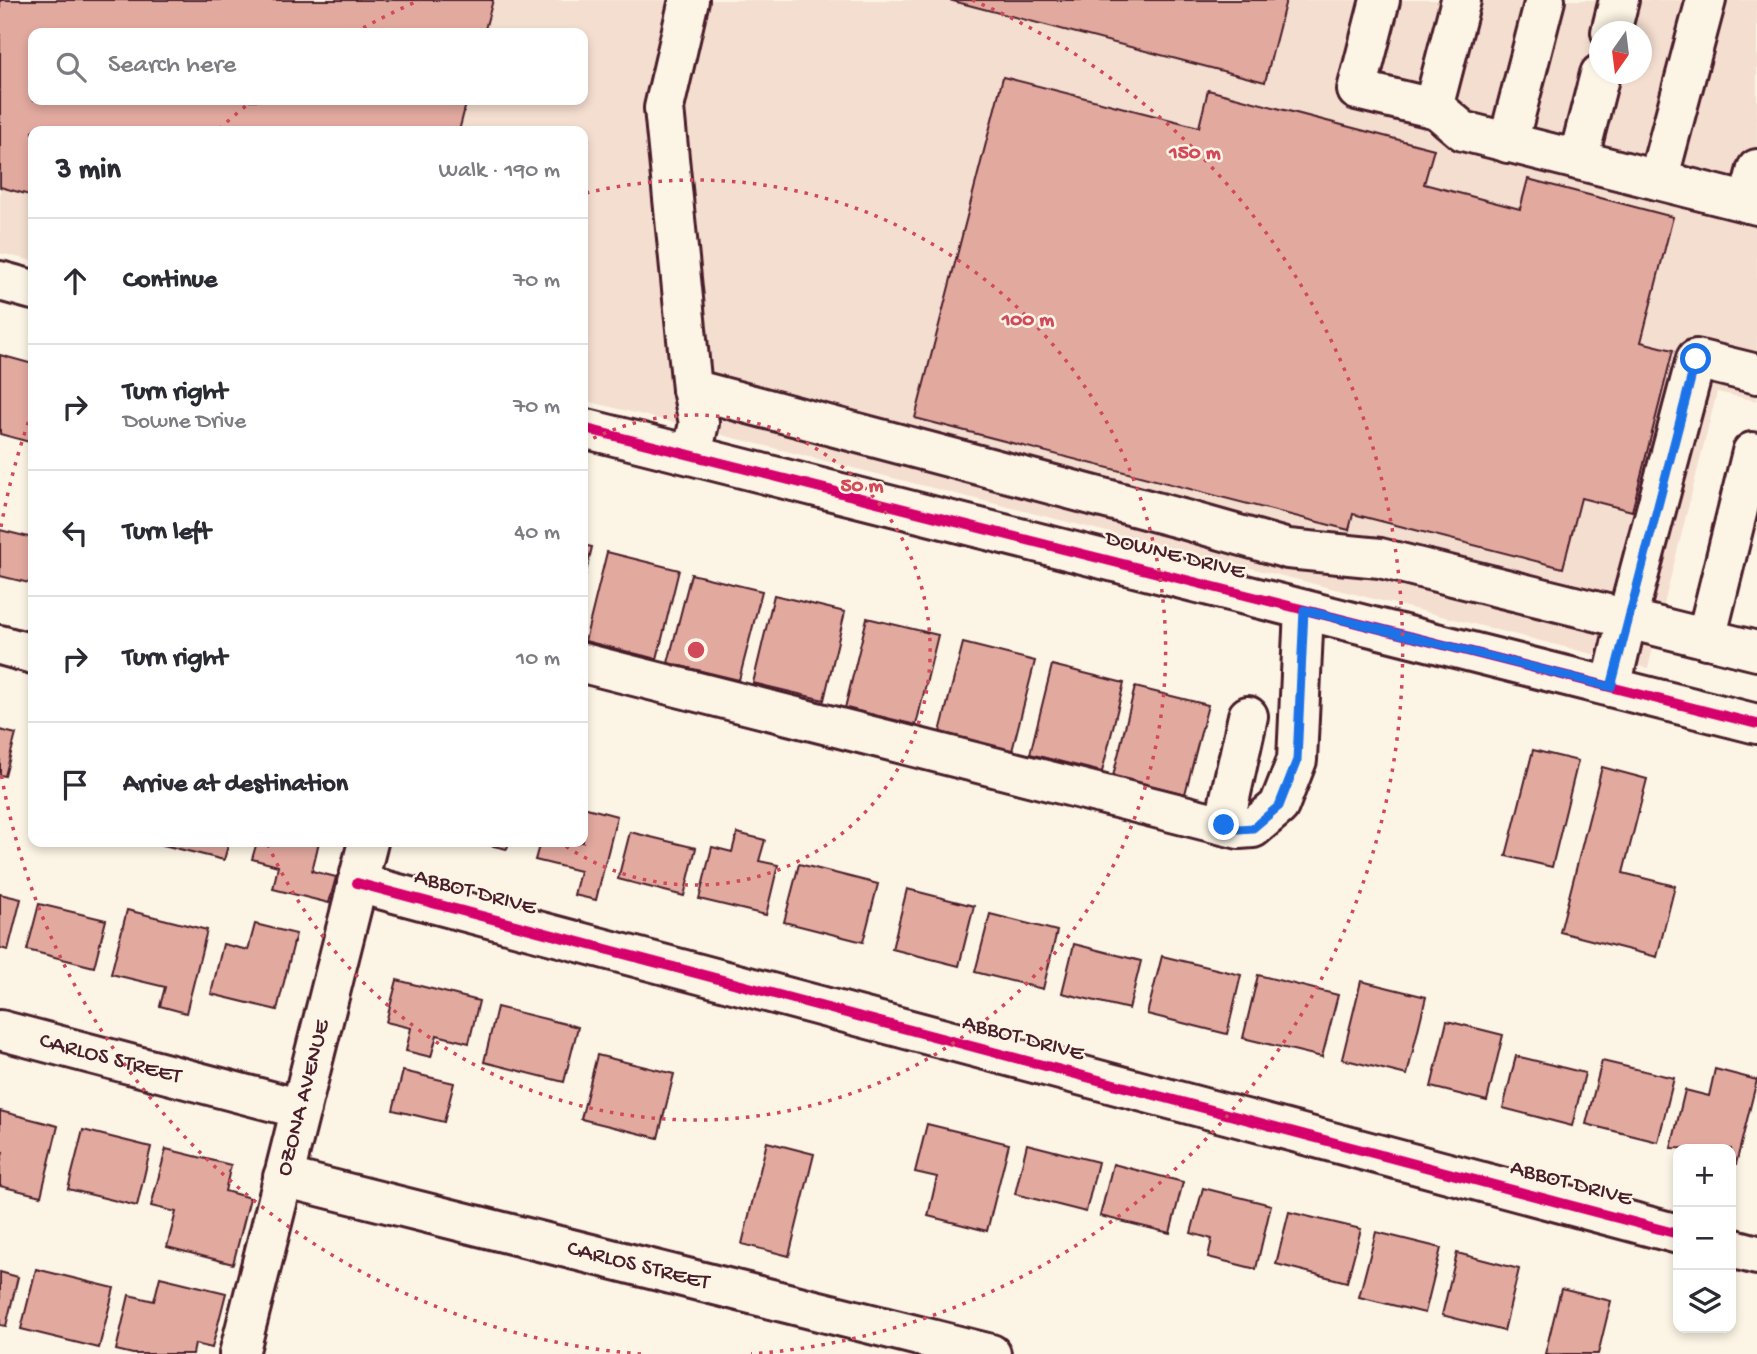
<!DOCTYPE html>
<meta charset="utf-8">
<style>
:root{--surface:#fff;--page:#f2f2f3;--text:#2b2b33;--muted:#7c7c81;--line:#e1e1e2}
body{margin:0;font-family:"Gochi Hand",sans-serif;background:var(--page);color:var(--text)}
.controls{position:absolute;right:21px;bottom:21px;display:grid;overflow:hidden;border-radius:14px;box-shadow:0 4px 10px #0003}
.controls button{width:63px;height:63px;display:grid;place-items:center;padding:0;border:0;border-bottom:2px solid var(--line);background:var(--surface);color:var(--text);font:35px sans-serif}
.compass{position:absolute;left:1589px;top:21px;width:63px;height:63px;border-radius:50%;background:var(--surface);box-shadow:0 4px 10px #0003;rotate:194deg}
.stop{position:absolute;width:21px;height:21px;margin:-16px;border:5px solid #1a73e8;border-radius:50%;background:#fff}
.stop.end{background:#1a73e8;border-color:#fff;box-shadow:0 2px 7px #0008}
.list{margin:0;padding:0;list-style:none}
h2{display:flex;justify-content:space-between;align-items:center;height:91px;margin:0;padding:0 28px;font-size:30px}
h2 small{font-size:23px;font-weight:400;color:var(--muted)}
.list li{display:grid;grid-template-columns:46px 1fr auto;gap:21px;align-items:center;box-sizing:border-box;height:126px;padding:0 28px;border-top:2px solid var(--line)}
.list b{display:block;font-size:26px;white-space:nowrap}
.list p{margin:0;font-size:23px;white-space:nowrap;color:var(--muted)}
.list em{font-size:23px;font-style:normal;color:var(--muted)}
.icon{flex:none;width:38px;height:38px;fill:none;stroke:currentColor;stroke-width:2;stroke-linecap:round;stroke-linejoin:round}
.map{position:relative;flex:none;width:1757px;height:1354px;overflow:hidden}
.search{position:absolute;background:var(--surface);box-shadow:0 4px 10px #0003;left:28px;top:28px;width:560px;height:77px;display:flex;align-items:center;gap:18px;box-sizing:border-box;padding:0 24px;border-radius:14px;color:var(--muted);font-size:26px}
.panel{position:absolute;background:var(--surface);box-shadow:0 4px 10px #0003;left:28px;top:126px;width:560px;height:721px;border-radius:14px}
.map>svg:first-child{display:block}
</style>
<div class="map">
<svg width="1757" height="1354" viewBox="0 0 1757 1354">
<rect width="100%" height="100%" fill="#fcf5e5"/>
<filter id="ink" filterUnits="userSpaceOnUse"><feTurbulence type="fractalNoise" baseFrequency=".0143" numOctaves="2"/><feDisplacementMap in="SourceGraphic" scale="14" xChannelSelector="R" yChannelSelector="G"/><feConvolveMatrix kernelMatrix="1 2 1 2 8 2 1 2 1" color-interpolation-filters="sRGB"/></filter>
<g filter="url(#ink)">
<!-- built -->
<path fill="#f4ded0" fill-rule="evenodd" d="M0,0h1757v401l-40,-9 -69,276 -1065,-268v-269h-550v130l-33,-8zM1600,32h42v42h-42zM33,33h550v67h-550z"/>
<!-- building -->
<g fill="#e2a99f" stroke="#4a1f2b" stroke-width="2">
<path d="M0,0h493l-9,33h-451v67h434l-8,31h-426v65l-33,-9z"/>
<path d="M949,0h337l-21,82z"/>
<path d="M1003,77l196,50 9,-37 226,59 -10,35 96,25 8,-30 145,38 -32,125 32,8 -41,161 -51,-13 -18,70 -210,-54 -4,16 -434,-112z"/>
<path d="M0,355l33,9v79l-33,-9z"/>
<path d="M0,530l33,8v46l-33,-8z"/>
<path d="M583,545l9,2 -9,38z"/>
<path d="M607,552l72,18 -22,89 -72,-18z"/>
<path d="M691,574l71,17 -23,89 -71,-17z"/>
<path d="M774,595l71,17 -21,88 -71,-17z"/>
<path d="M867,618l71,17 -22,90 -71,-17z"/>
<path d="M963,643l72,18 -23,90 -72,-19z"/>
<path d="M1052,665l72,18 -22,89 -72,-18z"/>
<path d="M1135,687l73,18 -23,89 -72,-18z"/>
<path d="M0,730l16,4 -11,42 -5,-1z"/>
<path d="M1533,750l45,11 -26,106 -46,-11z"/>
<path d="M1602,767l45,12 -24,94 52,13 -18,71 -97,-25z"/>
<path d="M583,807l34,9 -21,84 -22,-5 6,-24 -45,-11 5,-18h43z"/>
<path d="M630,832l66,16 -12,48 -66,-17z"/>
<path d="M737,833l28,7 -6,21 19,4 -12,50 -67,-16 13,-52 20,5z"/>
<path d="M151,842h78l-5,18z"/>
<path d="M257,842h62l-7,29 24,6 -7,26 -56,-14 5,-23 -26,-7z"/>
<path d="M476,842h33l-2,7z"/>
<path d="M799,864l79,20 -15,58 -79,-20z"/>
<path d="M907,889l67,17 -15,60 -67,-17z"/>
<path d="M0,894l21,5 -13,51 -8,-2z"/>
<path d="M39,904l67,16 -12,47 -67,-17z"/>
<path d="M127,910l80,20 -21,83 -26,-7 5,-19 -54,-13z"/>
<path d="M990,914l67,17 -14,58 -68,-17z"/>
<path d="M255,924l41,10 -19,76 -66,-16 12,-50 25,6z"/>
<path d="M1074,944l67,17 -12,48 -67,-16z"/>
<path d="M1162,956l79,19 -14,59 -80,-20z"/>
<path d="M1258,975l80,20 -16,62 -79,-19z"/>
<path d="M397,980l82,21 -10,42 -32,-8 -6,22 -25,-6 5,-23 -25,-6z"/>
<path d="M1361,981l65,16 -19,78 -65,-16z"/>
<path d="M497,1007l81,20 -14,55 -80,-20z"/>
<path d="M1447,1021l56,14 -16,66 -56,-14z"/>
<path d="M597,1055l77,19 -16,64 -77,-19z"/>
<path d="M1516,1056l69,17 -13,53 -69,-18z"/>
<path d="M1602,1061l72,17 -16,64 -72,-18z"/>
<path d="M1715,1069l42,11 -21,84 -5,-1v-14l-60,-1 14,-58 24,6z"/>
<path d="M403,1071l51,12 -10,39 -51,-12z"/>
<path d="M0,1111l58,15 -17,70 -41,-10v-22l3,-12 -3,-1z"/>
<path d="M927,1124l82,20 -22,87 -59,-15 9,-39 -22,-5z"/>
<path d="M83,1130l68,17 -14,59 -69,-17z"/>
<path d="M767,1142l47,12 -25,102 -47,-12z"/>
<path d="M1027,1144l71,18 -12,50 -71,-18z"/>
<path d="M166,1149l65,16 -6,26 25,7 -17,66 -66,-17 9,-35 -25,-6z"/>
<path d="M1113,1164l70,18 -13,51 -70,-17z"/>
<path d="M1203,1188l68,17 -15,64 -48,-12 4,-18 -21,-6z"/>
<path d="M1289,1212l72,17 -14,53 -71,-18z"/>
<path d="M1376,1232l65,16 -16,65 -66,-16z"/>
<path d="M1457,1253l62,16 -15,62 -62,-16z"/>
<path d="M36,1269l78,19 -15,60 -78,-19z"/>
<path d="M0,1272l18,5 -12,49 -6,-1z"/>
<path d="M160,1277l66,16 -14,55 -17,-4 -2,10h-60l-17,-4 13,-55 25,6z"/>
<path d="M1561,1289l50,12 -13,53h-53z"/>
</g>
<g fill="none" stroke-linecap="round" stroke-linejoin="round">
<defs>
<g id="minor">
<path d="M689,0l-25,108 28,281 7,34 -7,32"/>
<path d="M1380,0l-23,90 80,19 26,22 294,74"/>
<path d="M1611,32l8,-32"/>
<path d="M1433,108l28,-108"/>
<path d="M1508,143l37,-143"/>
<path d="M1578,160l22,-86"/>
<path d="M1658,180l48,-180"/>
<path d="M1748,203l9,-34"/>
<path d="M0,281l33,9"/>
<path d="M692,389l494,131 102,29 92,9 377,93"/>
<path d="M583,428l1174,296"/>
<path d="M1706,639l46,-187"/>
<path d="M0,645l33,9"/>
<path d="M583,663l656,166 14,-1 26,-22 18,-46 7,-150"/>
<path d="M1611,687l16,-68 69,-260 61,15"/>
<path d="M1224,825l24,-109"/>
<path d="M357,883l1321,351"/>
<path id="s1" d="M0,1030l301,79"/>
<path id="s2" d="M283,1177l708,177"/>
<path d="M1731,1248l26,7"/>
<path id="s3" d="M239,1354l129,-512"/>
</g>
</defs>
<!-- minor casing -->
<use href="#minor" stroke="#4a1f2b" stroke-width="44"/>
<!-- minor -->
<use href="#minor" stroke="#fcf5e5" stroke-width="38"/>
<defs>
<g id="cycleway">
<path d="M583,428l1174,296"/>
<path d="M357,883l1321,351"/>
</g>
</defs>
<!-- cycleway casing -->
<use href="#cycleway" stroke="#fcf5e5" stroke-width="15"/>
<!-- cycleway -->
<use href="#cycleway" stroke="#d6006c" stroke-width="10"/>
</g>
</g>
<g fill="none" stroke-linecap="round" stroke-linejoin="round" filter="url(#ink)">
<!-- route -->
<path stroke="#1a73e8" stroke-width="9" d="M1224,825l15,4 14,-1 26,-22 18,-46 7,-150 307,77 85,-328"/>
</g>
<!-- distance rings -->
<g fill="none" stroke="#d1495b" stroke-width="3.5" stroke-dasharray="3.5 7">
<path d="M584 443A235 235 0 1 1 561 843"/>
<path d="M586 193A470 470 0 1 1 268 845"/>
<path d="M641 1354A706 706 0 0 1 1 773M1 527A706 706 0 0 1 33 409M219 129A706 706 0 0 1 252 101M354 33A706 706 0 0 1 420 0M972 0A706 706 0 0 1 751 1354"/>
</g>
<g text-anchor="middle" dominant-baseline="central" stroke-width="5" stroke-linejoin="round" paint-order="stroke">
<!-- street labels -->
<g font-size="23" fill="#4a1f2b" stroke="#fcf5e5">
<text transform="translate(1175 556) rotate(14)">DOWNE DRIVE</text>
<text transform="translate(475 893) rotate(15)">ABBOT DRIVE</text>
<text transform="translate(1023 1039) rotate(15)">ABBOT DRIVE</text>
<text stroke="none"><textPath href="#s1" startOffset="114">CARLOS STREET</textPath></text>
<text stroke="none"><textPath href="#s3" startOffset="264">OZONA AVENUE</textPath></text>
<text transform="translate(1571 1184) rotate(15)">ABBOT DRIVE</text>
<text stroke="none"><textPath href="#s2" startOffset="366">CARLOS STREET</textPath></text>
</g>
</g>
<circle cx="696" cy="650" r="10" fill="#d1495b" stroke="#fcf5e5" stroke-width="3.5"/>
<g font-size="21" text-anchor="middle" font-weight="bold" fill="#d1495b" stroke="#fcf5e5" stroke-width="5" stroke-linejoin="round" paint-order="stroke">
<text x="1195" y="158">150 m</text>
<text x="1028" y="325">100 m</text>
<text x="862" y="491">50 m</text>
</g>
</svg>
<div class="controls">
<button>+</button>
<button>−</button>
<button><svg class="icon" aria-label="layers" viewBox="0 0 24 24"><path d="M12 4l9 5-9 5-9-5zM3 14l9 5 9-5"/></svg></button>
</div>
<svg class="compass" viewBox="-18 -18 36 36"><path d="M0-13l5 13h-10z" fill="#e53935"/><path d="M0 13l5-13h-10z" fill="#7c7c81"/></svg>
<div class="stop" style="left:1696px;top:359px"></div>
<div class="stop end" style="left:1224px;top:825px"></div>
<div class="search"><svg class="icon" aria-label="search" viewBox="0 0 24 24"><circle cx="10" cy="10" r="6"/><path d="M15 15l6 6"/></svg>Search here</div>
<section class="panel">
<h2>3 min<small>Walk · 190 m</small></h2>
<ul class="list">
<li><svg class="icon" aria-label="ahead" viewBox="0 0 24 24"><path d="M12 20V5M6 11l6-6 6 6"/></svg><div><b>Continue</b></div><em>70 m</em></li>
<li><svg class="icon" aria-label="right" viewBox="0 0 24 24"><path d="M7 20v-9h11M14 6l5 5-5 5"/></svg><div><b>Turn right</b><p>Downe Drive</p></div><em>70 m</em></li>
<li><svg class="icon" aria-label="left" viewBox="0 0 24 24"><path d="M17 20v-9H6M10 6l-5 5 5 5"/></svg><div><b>Turn left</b></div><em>40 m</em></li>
<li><svg class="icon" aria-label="right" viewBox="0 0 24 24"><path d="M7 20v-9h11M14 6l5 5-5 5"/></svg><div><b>Turn right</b></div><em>10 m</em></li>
<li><svg class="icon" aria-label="arrive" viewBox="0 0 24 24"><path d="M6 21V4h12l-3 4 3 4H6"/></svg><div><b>Arrive at destination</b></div></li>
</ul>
</section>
</div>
